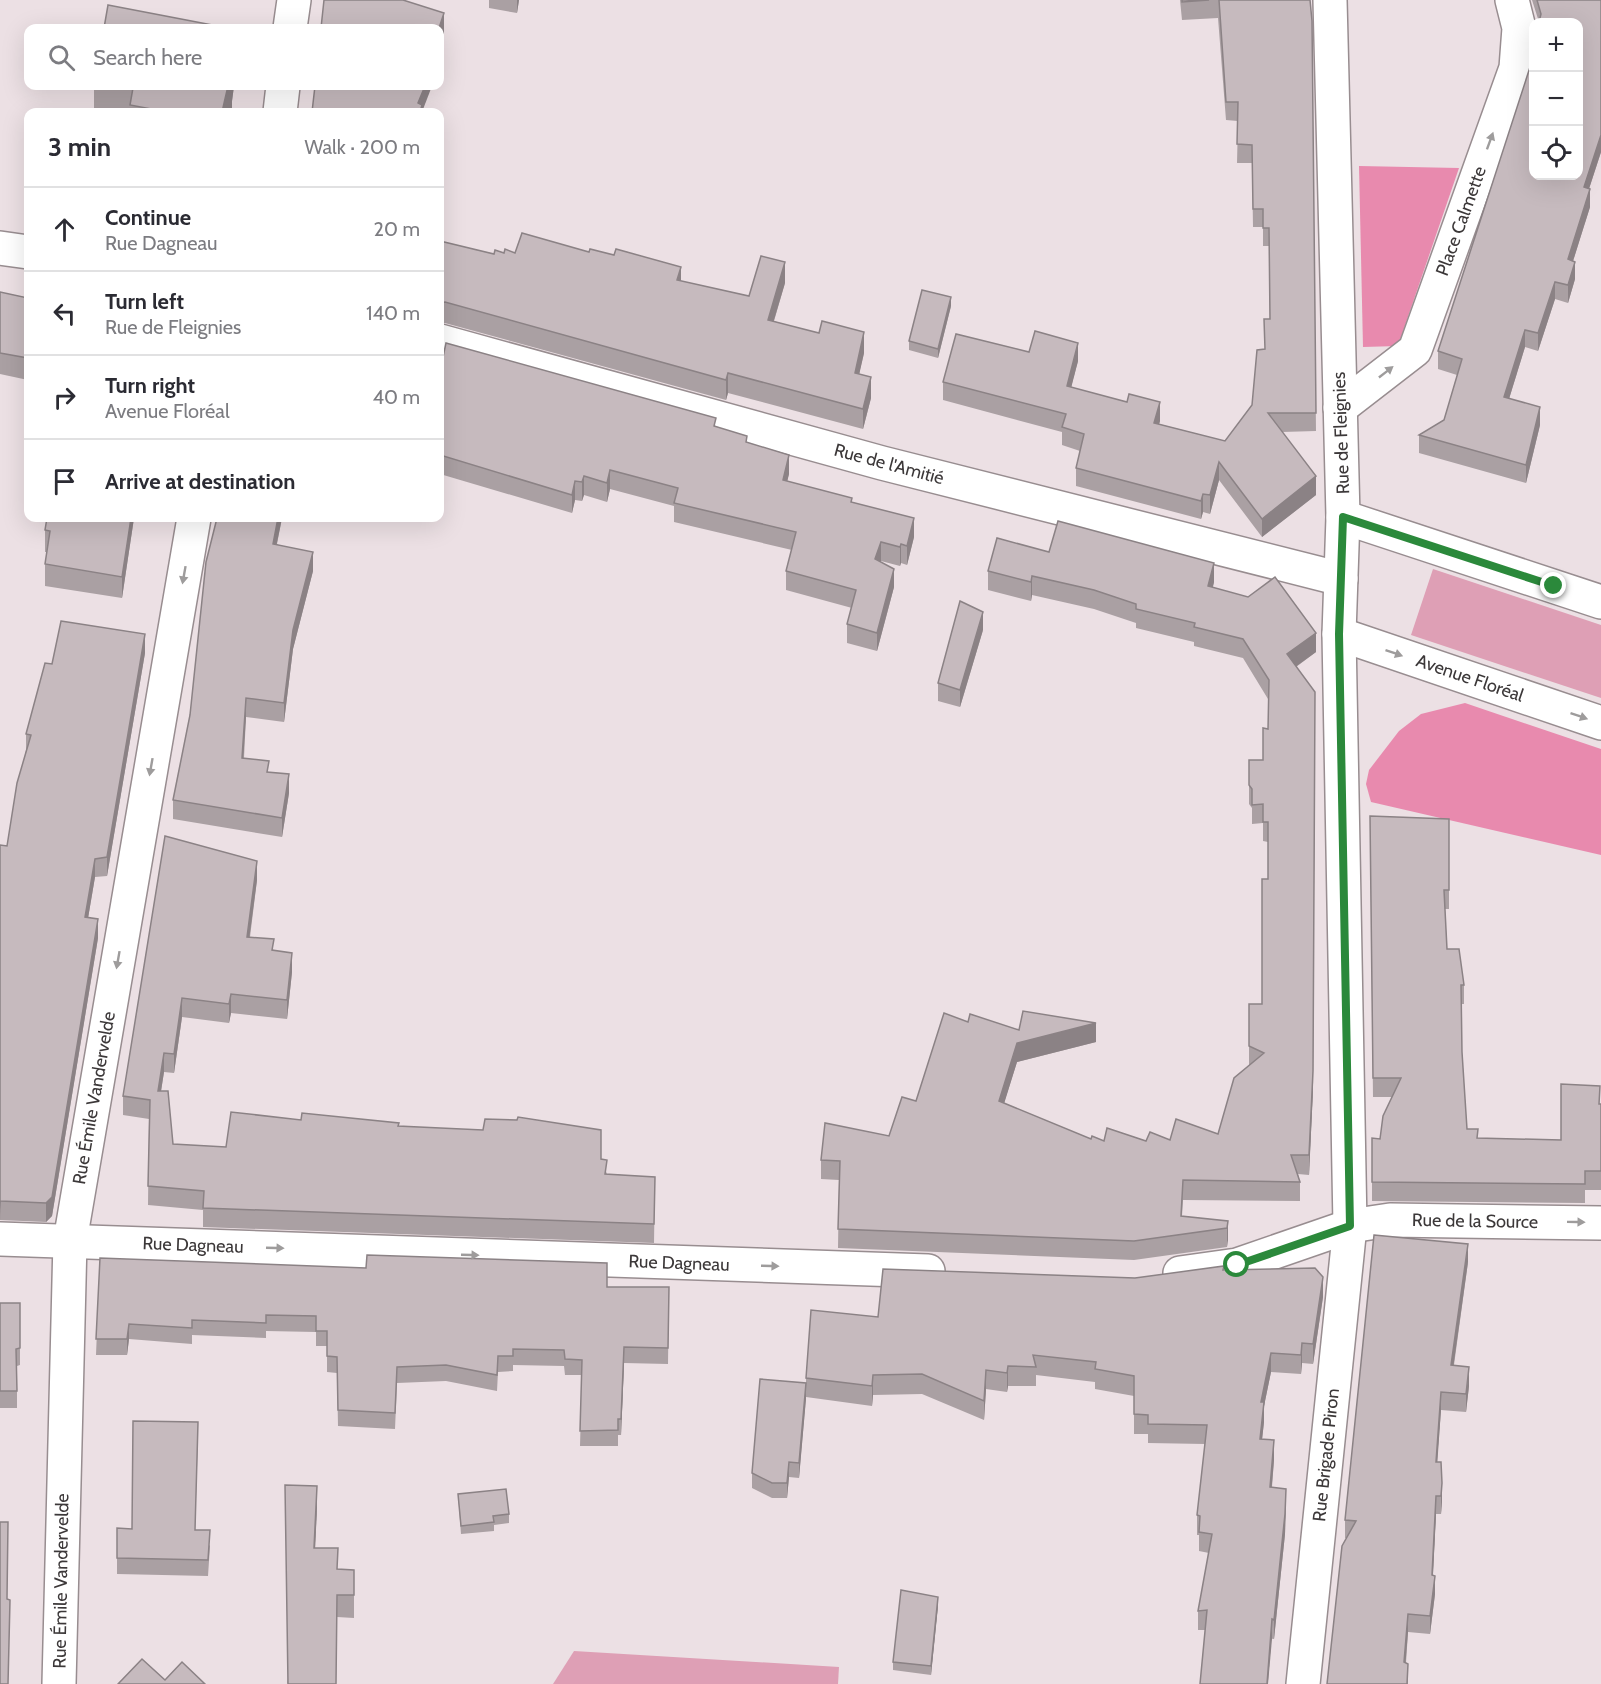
<!DOCTYPE html>
<meta charset="utf-8">
<style>
:root{--surface:#fff;--page:#f2f2f3;--text:#2b2b33;--muted:#7c7c81;--line:#e1e1e2}
body{margin:0;font-family:Cabin,sans-serif;background:var(--page);color:var(--text)}
.controls{position:absolute;right:18px;top:18px;display:grid;overflow:hidden;border-radius:12px;box-shadow:0 6px 24px #0002}
.controls button{width:54px;height:54px;display:grid;place-items:center;padding:0;border:0;border-bottom:2px solid var(--line);background:var(--surface);color:var(--text);font:30px sans-serif}
.stop{position:absolute;width:18px;height:18px;margin:-14px;border:4px solid #2b893b;border-radius:50%;background:#fff}
.stop.end{background:#2b893b;border-color:#fff;box-shadow:0 2px 6px #0008}
.list{margin:0;padding:0;list-style:none}
h2{display:flex;justify-content:space-between;align-items:center;height:78px;margin:0;padding:0 24px;font-size:26px}
h2 small{font-size:20px;font-weight:400;color:var(--muted)}
.list li{display:grid;grid-template-columns:39px 1fr auto;gap:18px;align-items:center;box-sizing:border-box;height:84px;padding:0 24px;border-top:2px solid var(--line)}
.list b{display:block;font-size:22px;white-space:nowrap}
.list p{margin:0;font-size:20px;white-space:nowrap;color:var(--muted)}
.list em{font-size:20px;font-style:normal;color:var(--muted)}
.icon{flex:none;width:33px;height:33px;fill:none;stroke:currentColor;stroke-width:2;stroke-linecap:round;stroke-linejoin:round}
.map{position:relative;flex:none;width:1601px;height:1684px;overflow:hidden}
.search{position:absolute;background:var(--surface);box-shadow:0 6px 24px #0002;left:24px;top:24px;width:420px;height:66px;display:flex;align-items:center;gap:15px;box-sizing:border-box;padding:0 21px;border-radius:12px;color:var(--muted);font-size:22px}
.panel{position:absolute;background:var(--surface);box-shadow:0 6px 24px #0002;left:24px;top:108px;width:420px;height:414px;border-radius:12px}
.map>svg:first-child{display:block}
</style>
<div class="map">
<svg width="1601" height="1684" viewBox="0 0 1601 1684">
<rect width="100%" height="100%" fill="#ece0e4"/>
<!-- green -->
<g fill="#de9fb5">
<path d="M1433,569l168,56v73l-190,-63z"/>
<path d="M574,1651l265,16 -1,17h-285z"/>
</g>
<!-- forest -->
<g fill="#e88aae">
<path d="M1359,166l100,2 -61,178 -35,1z"/>
<path d="M1465,703l136,46v106l-230,-53 -5,-18 3,-14 30,-39 22,-17z"/>
</g>
<g fill="none" stroke-linecap="round" stroke-linejoin="round">
<defs>
<g id="street">
<path d="M290,28l4,-28"/>
<path d="M280,112l3,-26"/>
<path d="M0,248l28,4"/>
<path d="M440,341l442,122 459,116"/>
<path d="M1340,408l75,-58 101,-282 3,-40 -7,-28"/>
<path d="M1343,517l258,85"/>
<path d="M1339,634l262,89"/>
<path d="M0,1239l928,32"/>
<path d="M1180,1273l57,-8 113,-39 40,-6 211,3"/>
<path d="M59,1684l11,-443 124,-723"/>
<path d="M1303,1684l47,-458 -11,-592 4,-117 -13,-517"/>
</g>
</defs>
<!-- street casing -->
<use href="#street" stroke="#988d90" stroke-width="36"/>
<!-- street -->
<use href="#street" stroke="#fff" stroke-width="33"/>
</g>
<!-- wall -->
<g fill="#aaa0a3">
<path d="M489,0h30l-2,13 -28,-5z"/>
<path d="M1180,0h130l2,21 4,410 -34,1 34,63 -54,42 -43,-57 -9,34 -7,-2 -2,7 -125,-33v-18l4,-17 -18,-6v-13l-119,-32v-18l86,-30 49,9 -7,26 89,34 -1,3 66,17 27,-36 13,-56 5,-30 -1,-73h-6v-19h-10l-1,-64h-15l1,-42 -12,-1 -8,-102 -36,2z"/>
<path d="M1532,0h69v152l-12,37 1,18 -17,54 2,18 -7,24 -13,-4 -17,52 -13,-4 -16,52 31,26 -14,58 -107,-30v-18l25,-15 13,-45 -19,-6v-18l140,-175 -39,-154z"/>
<path d="M94,86h140l-2,15v11h-138z"/>
<path d="M440,241l54,13 21,-1 166,28 68,15 36,-13 -11,38 90,32 -5,21 12,24 -8,31 -135,-36 -2,7 -281,-77h-5z"/>
<path d="M0,292l28,6v82l-28,-6z"/>
<path d="M951,306l-13,52 -29,-8v-9z"/>
<path d="M440,356l276,70 31,16 42,32 -2,7 65,21 62,35 -7,28 -6,-2 -1,3 -19,-5v1l13,25 -17,64 -30,-8v-19l5,-16 -66,-18v-19l6,-21 -118,-28v-16l-64,-17 -3,13 -23,-7 -2,6 -7,-1 -3,13 -132,-39z"/>
<path d="M47,518h87l-12,80 -77,-12v-22l2,-12h-2v-22z"/>
<path d="M217,518h65l-5,26 36,27 -20,78 -9,73 -38,-5 -2,41 25,14 20,21 -7,44 -109,-18v-19l17,-85z"/>
<path d="M1049,552l165,30 -1,5 103,65 -20,15 17,423 -4,85 -11,-1 2,8v19l-117,-1 -1,16 46,5 -1,26 -93,13 -296,-12 1,-68 -18,-1v-19l68,-24 27,-35 52,-79 128,20 -79,20 -13,41 87,36 13,2 66,-1 48,-6 32,-69h-1v-61h13l6,-125v-37l-5,-1v-18l-11,1v-16l-3,-4v-19l14,-25 5,-31v-30l-25,-41 -49,-12v-4l-58,-14v-5l-42,-14 -62,-14 -1,6 -43,-11v-19z"/>
<path d="M983,630l-23,77 -22,-6v-18z"/>
<path d="M145,653l-38,223 -12,1 -7,41 10,20 -46,278 -6,6 -46,-2 7,-374 19,-96v-16l26,-70z"/>
<path d="M1370,816l79,3v90h-4l2,40 17,36v19h-3l1,48 5,77 11,9 83,2 40,-36v86h-16v13l-213,-2v-63l8,1 12,-42h-19z"/>
<path d="M165,836l92,44 -7,57 24,13 18,22 -5,47 -56,-6 -2,10 -47,-6 -8,56 -10,-1 -3,19 12,53 53,3 75,-27 98,6 202,33 6,15 48,3 -1,66 -451,-16v-17l-55,-5 1,-86 -26,-4v-19z"/>
<path d="M100,1258l507,29h62l-1,77 -44,-1 -3,72h-3v11h-38l2,-71h-17l-1,-9 -51,-1v6l-15,1 -1,19 -51,-10 -49,2 -2,46 -57,-3 -1,-53 -10,-1v-26h-11v-14l-50,-1v7l-74,-3v9l-63,-5 -2,16h-31z"/>
<path d="M1468,1262l-14,103 15,21 -3,26 -25,-2 -4,52 5,39 -1,13h-5l-3,61 2,19 -5,40 -22,-2 -2,31 2,1v20h-81l19,-146h-1v-18z"/>
<path d="M1224,1270l99,27 -10,67 -11,-1 -1,11 -30,-2 -7,34v16l-2,17 12,21 -2,27 14,22 -1,25 -11,105 -68,-9h-8v-19l11,-58 -10,-2v-16h-2v-20l8,-71 -57,-1v-9h-14v-38l-39,-7v-7l-59,-7v11h-28l-1,6 -21,-3 -2,31 -62,-26 -49,1 -1,11 -66,-9 -7,81 -10,-1 -2,21h-15l-20,-10v-15l54,-90v-5l72,-61 257,-39z"/>
<path d="M0,1303h20v62l-3,1v42h-17z"/>
<path d="M198,1437l-3,93 15,16 -2,30 -91,-2v-46l15,1z"/>
<path d="M458,1494l51,20v9l-15,2v6l-33,3z"/>
<path d="M317,1508l-2,40 23,21 16,1v48l-17,-1 -50,67z"/>
<path d="M938,1606l-7,69 -38,-5v-8z"/>
</g>
<!-- shaded-wall -->
<g fill="#8b8285">
<path d="M517,0h2l-2,13z"/>
<path d="M444,13v20l-4,15 -1,-20z"/>
<path d="M228,86h6l-2,15v11h-10z"/>
<path d="M425,86h7l-10,26h-4v-9z"/>
<path d="M1601,135v17l-17,52v-17z"/>
<path d="M1590,189v18l-22,70v-18z"/>
<path d="M785,262v21l-17,57v-20z"/>
<path d="M1575,262v17l-7,24v-18z"/>
<path d="M681,267v20l-4,-7z"/>
<path d="M1555,282v17l-17,52v-18z"/>
<path d="M951,297v9l-13,52v-9z"/>
<path d="M1525,330v17l-21,68v-18z"/>
<path d="M864,332v21l-9,40v-20z"/>
<path d="M1078,343v18l-11,43v-18z"/>
<path d="M728,373v20l-2,7v-20z"/>
<path d="M871,377v21l-8,31v-20z"/>
<path d="M1160,402v19l-6,20v-18z"/>
<path d="M1540,407v18l-14,58v-18z"/>
<path d="M789,455v19l-6,25v-19z"/>
<path d="M1219,462v18l-9,34v-19z"/>
<path d="M610,470v19l-3,13v-19z"/>
<path d="M584,476v19l-2,6v-19z"/>
<path d="M1316,476v19l-54,42v-18z"/>
<path d="M575,481v19l-3,13v-18z"/>
<path d="M1203,494v18l-2,7v-18z"/>
<path d="M131,518h3l-12,80v-21z"/>
<path d="M278,518h4l-9,44v-18z"/>
<path d="M914,518v19l-7,28v-19z"/>
<path d="M881,542v19l-6,17v-19z"/>
<path d="M901,544v19l-1,3v-19z"/>
<path d="M313,552v19l-20,78 -9,73v-19l9,-73z"/>
<path d="M1214,563v19l-6,23v-19z"/>
<path d="M894,569v18l-17,64v-18z"/>
<path d="M1032,576v19l-1,6v-19z"/>
<path d="M983,612v18l-23,77v-17z"/>
<path d="M1316,633v19l-29,21v-19z"/>
<path d="M145,634v19l-38,223v-19z"/>
<path d="M1315,692l-2,398 -4,85v-20z"/>
<path d="M246,698v19l-4,60v-19z"/>
<path d="M289,774v19l-7,44v-19z"/>
<path d="M95,859v18l-10,59v-19z"/>
<path d="M257,861v19l-10,75v-18z"/>
<path d="M98,919v19l-46,278 -6,6v-19z"/>
<path d="M292,953v19l-5,47v-19z"/>
<path d="M231,994v19l-2,10v-19z"/>
<path d="M182,998v19l-8,56v-19z"/>
<path d="M1096,1023v19l-79,20 -18,58v-19l18,-58z"/>
<path d="M164,1053v19l-6,38v-19z"/>
<path d="M0,1201h1l-1,19z"/>
<path d="M1228,1221v19l-1,7v-19z"/>
<path d="M1468,1244v18l-17,121v-18z"/>
<path d="M1323,1277v20l-10,67v-20z"/>
<path d="M129,1324v15l-2,16v-16z"/>
<path d="M1302,1343v20l-1,11v-19z"/>
<path d="M624,1347v16l-3,72v-16z"/>
<path d="M1271,1353v19l-7,34v16l-4,36 1,-56z"/>
<path d="M1008,1366v20l-1,6v-19z"/>
<path d="M1469,1367v19l-3,26v-18z"/>
<path d="M986,1370v19l-2,31v-19z"/>
<path d="M873,1375v20l-1,11v-20z"/>
<path d="M806,1383v16l-7,79v-15z"/>
<path d="M1441,1392v18l-5,71v-19z"/>
<path d="M1274,1440v20l-4,46v-19z"/>
<path d="M789,1462v15l-2,21v-15z"/>
<path d="M1442,1483v18l-1,13v-18z"/>
<path d="M317,1486v22l-3,63v-23z"/>
<path d="M1286,1489l-1,45 -11,105v-19z"/>
<path d="M1436,1496v18l-4,79v-18z"/>
<path d="M1435,1576v18l-5,40v-18z"/>
<path d="M938,1597v9l-7,69v-9z"/>
<path d="M1408,1614v18l-4,49v-19z"/>
<path d="M1272,1619v20l-4,45h-1z"/>
</g>
<!-- building -->
<g fill="#c6babe" stroke="#8b8285" stroke-width="1.5">
<path d="M324,0h79l41,13 -5,15h-118z"/>
<path d="M1182,0h27l-27,2z"/>
<path d="M1219,0h91l2,21 4,392h-48l48,63 -54,43 -43,-57 -9,33 -7,-1 -2,7 -125,-33 8,-34 -22,-7 4,-13 -123,-32 13,-48 73,18 6,-21 43,12 -11,43 60,16 2,-8 31,8 -6,21 71,18 27,-36 5,-55 8,-1 -1,-30h6l-1,-91h-6v-19h-10l-1,-64 -15,-1 1,-42h-12z"/>
<path d="M1537,0h64v135l-17,52 6,2 -22,70 7,3 -7,23 -13,-3 -17,51 -13,-3 -21,67 36,10 -14,58 -107,-30 25,-15 18,-61 -24,-8 95,-293v118h45v-154h-39l2,-8z"/>
<path d="M108,5l120,23h-124z"/>
<path d="M118,86h110l-6,26h-55l-37,-7 3,-17z"/>
<path d="M315,86h110l-7,17 4,2 -2,7h-108z"/>
<path d="M522,233l67,19 1,-3 24,6 2,-6 65,18 -4,13 72,16 12,-40 24,6 -17,58 51,13 3,-12 42,11 -9,41 16,4 -8,32 -135,-36 -2,7 -281,-78 -5,1v-62l54,13 1,-4 9,3 1,-4 10,4z"/>
<path d="M922,290l29,7 -13,52 -29,-8z"/>
<path d="M0,292l28,6v60l-28,-5z"/>
<path d="M446,343l270,75 -2,8 33,10 -1,6 43,13 -6,25 69,18 -1,4 63,16 -7,28 -6,-2 -1,3 -19,-5 -6,17 19,10 -17,64 -30,-9 9,-34 -70,-19 10,-39 -122,-29 4,-15 -68,-18 -3,13 -23,-7 -2,6 -7,-1 -3,14 -132,-40v-99l3,1z"/>
<path d="M47,518h84l-9,59 -77,-13 5,-33 -5,-1z"/>
<path d="M217,518h61l-5,26 40,8 -20,78 -9,73 -38,-5 -4,60 27,3 -2,11 22,2 -7,44 -109,-18 17,-85 16,-153z"/>
<path d="M1058,521l156,42 -6,23 40,11 27,-20 41,56 -29,21 28,38 -2,379 -4,84h-18l9,27 -117,-2 -2,36 47,5 -1,7 -93,13 -296,-12 2,-68 -19,-1 4,-37 64,13 13,-39 14,4 28,-88 24,9 2,-8 49,16 4,-19 73,12 -79,20 -18,58 92,38 1,-3 12,5 3,-13 39,13 4,-9 20,8 6,-21 42,15 16,-56 30,-25 -15,-7v-42h13v-125h6v-57h-5v-18l-11,1v-16l-3,-4v-25h14v-32l5,1 1,-49 -26,-41 -49,-12 1,-4 -59,-14v-5l-42,-14 -62,-14 -1,6 -43,-11 9,-33 52,14z"/>
<path d="M960,601l23,11 -23,78 -22,-7z"/>
<path d="M61,621l84,13 -38,223 -12,2 -10,58 13,2 -46,278 -6,6 -46,-2v-356l7,1 10,-63 14,-48 -5,-1 19,-71 7,1z"/>
<path d="M1370,816l79,3v71h-5l3,59h12l5,36h-3l1,67 5,77h11l-1,9 84,2v-56l39,2 -1,18h2v67h-16v13l-213,-2v-44l8,1 3,-23 18,-38h-28z"/>
<path d="M165,836l92,25 -10,76 27,2 -2,11 20,3 -5,47 -56,-6 -2,10 -47,-6 -8,56 -10,-1 -6,38h10l5,53 53,3 5,-35 70,8 1,-7 97,10 -1,3 85,4 2,-11 32,1 1,-3 83,13v29l6,1 -2,14 50,3 -1,47 -451,-16 1,-17 -56,-5 2,-86 -27,-4z"/>
<path d="M1374,1235l94,9 -17,121 18,2 -3,27 -25,-2 -5,70h5l1,21 -1,13h-5l-4,79 3,1 -5,40 -22,-2 -4,48 4,2 -1,20h-80l15,-138 14,-25 -11,-1z"/>
<path d="M367,1255l240,8v24h62l-1,61 -44,-1 -3,72h-3v11l-38,1 2,-71 -17,-1 -1,-9 -51,-1v7h-15l-1,19 -51,-10 -49,2 -2,46 -57,-3 -1,-53 -10,-1v-25h-11v-15l-50,-1v8l-74,-3v8l-63,-4 -2,15h-31l4,-81 266,10z"/>
<path d="M1224,1266l-1,4 92,-2 8,9 -10,67 -11,-1 -1,12 -30,-2 -10,49h3l-4,37 14,1 -4,47 16,2 -1,25 -11,106 -2,-1 -5,65h-67l7,-74 -9,1 14,-77 -13,-2 1,-16 -3,-1 10,-90 -59,-1v-9l-14,-1v-38l-39,-7 1,-7 -63,-7 3,12 -28,-1 -1,7 -21,-3 -2,31 -62,-27 -49,1 -1,11 -66,-8 5,-68 67,7 5,-48 252,9z"/>
<path d="M0,1303h20v45l-4,1 1,42h-17z"/>
<path d="M760,1379l46,4 -7,80 -10,-1 -2,21h-15l-20,-10z"/>
<path d="M133,1421l65,1 -3,108h15l-2,30 -91,-2v-30l15,1z"/>
<path d="M285,1485l32,1 -3,62h24l-1,21 17,1v25h-17l-1,89h-48z"/>
<path d="M506,1489l3,25 -16,2 1,6 -33,4 -3,-32z"/>
<path d="M0,1522h8l-1,77 3,1 -2,84h-8z"/>
<path d="M901,1590l37,7 -7,69 -38,-4z"/>
<path d="M142,1659l23,21 17,-18 23,22h-87z"/>
</g>
<!-- one-way arrows -->
<defs><path id="oneway-solid" d="M-6-.8H1V-3.2L6.5 0L1 3.2V.8H-6Z" transform="scale(1.5)"/></defs>
<g fill="#9e9c9c">
<use href="#oneway-solid" transform="translate(1490 141) rotate(-70)"/>
<use href="#oneway-solid" transform="translate(1386 372) rotate(-38)"/>
<use href="#oneway-solid" transform="translate(184 575) rotate(100)"/>
<use href="#oneway-solid" transform="translate(1394 653) rotate(19)"/>
<use href="#oneway-solid" transform="translate(1579 716) rotate(19)"/>
<use href="#oneway-solid" transform="translate(151 767) rotate(100)"/>
<use href="#oneway-solid" transform="translate(118 960) rotate(100)"/>
<use href="#oneway-solid" transform="translate(1576 1222) rotate(1)"/>
<use href="#oneway-solid" transform="translate(275 1248) rotate(2)"/>
<use href="#oneway-solid" transform="translate(470 1255) rotate(2)"/>
<use href="#oneway-solid" transform="translate(770 1266) rotate(2)"/>
</g>
<g fill="none" stroke-linecap="round" stroke-linejoin="round">
<!-- route -->
<path stroke="#2b893b" stroke-width="8" d="M1237,1265l113,-39 -11,-592 4,-117 211,69"/>
</g>
<g text-anchor="middle" dominant-baseline="central" stroke-width="5" stroke-linejoin="round" paint-order="stroke">
<!-- street labels -->
<g font-size="18" fill="#3c3839" stroke="#fff">
<text transform="translate(1461 221) rotate(-70)">Place Calmette</text>
<text transform="translate(1341 433) rotate(-92)">Rue de Fleignies</text>
<text transform="translate(889 464) rotate(15)">Rue de l'Amitié</text>
<text transform="translate(1470 678) rotate(19)">Avenue Floréal</text>
<text transform="translate(94 1098) rotate(-80)">Rue Émile Vandervelde</text>
<text transform="translate(1475 1221) rotate(1)">Rue de la Source</text>
<text transform="translate(193 1245) rotate(2)">Rue Dagneau</text>
<text transform="translate(679 1263) rotate(2)">Rue Dagneau</text>
<text transform="translate(1326 1455) rotate(-84)">Rue Brigade Piron</text>
<text transform="translate(61 1581) rotate(-89)">Rue Émile Vandervelde</text>
</g>
</g>
</svg>
<div class="controls">
<button>+</button>
<button>−</button>
<button><svg class="icon" aria-label="locate" viewBox="0 0 24 24"><circle cx="12" cy="12" r="6"/><path d="M12 2v4M12 18v4M2 12h4M18 12h4"/></svg></button>
</div>
<div class="stop" style="left:1237px;top:1265px"></div>
<div class="stop end" style="left:1554px;top:586px"></div>
<div class="search"><svg class="icon" aria-label="search" viewBox="0 0 24 24"><circle cx="10" cy="10" r="6"/><path d="M15 15l6 6"/></svg>Search here</div>
<section class="panel">
<h2>3 min<small>Walk · 200 m</small></h2>
<ul class="list">
<li><svg class="icon" aria-label="ahead" viewBox="0 0 24 24"><path d="M12 20V5M6 11l6-6 6 6"/></svg><div><b>Continue</b><p>Rue Dagneau</p></div><em>20 m</em></li>
<li><svg class="icon" aria-label="left" viewBox="0 0 24 24"><path d="M17 20v-9H6M10 6l-5 5 5 5"/></svg><div><b>Turn left</b><p>Rue de Fleignies</p></div><em>140 m</em></li>
<li><svg class="icon" aria-label="right" viewBox="0 0 24 24"><path d="M7 20v-9h11M14 6l5 5-5 5"/></svg><div><b>Turn right</b><p>Avenue Floréal</p></div><em>40 m</em></li>
<li><svg class="icon" aria-label="arrive" viewBox="0 0 24 24"><path d="M6 21V4h12l-3 4 3 4H6"/></svg><div><b>Arrive at destination</b></div></li>
</ul>
</section>
</div>
